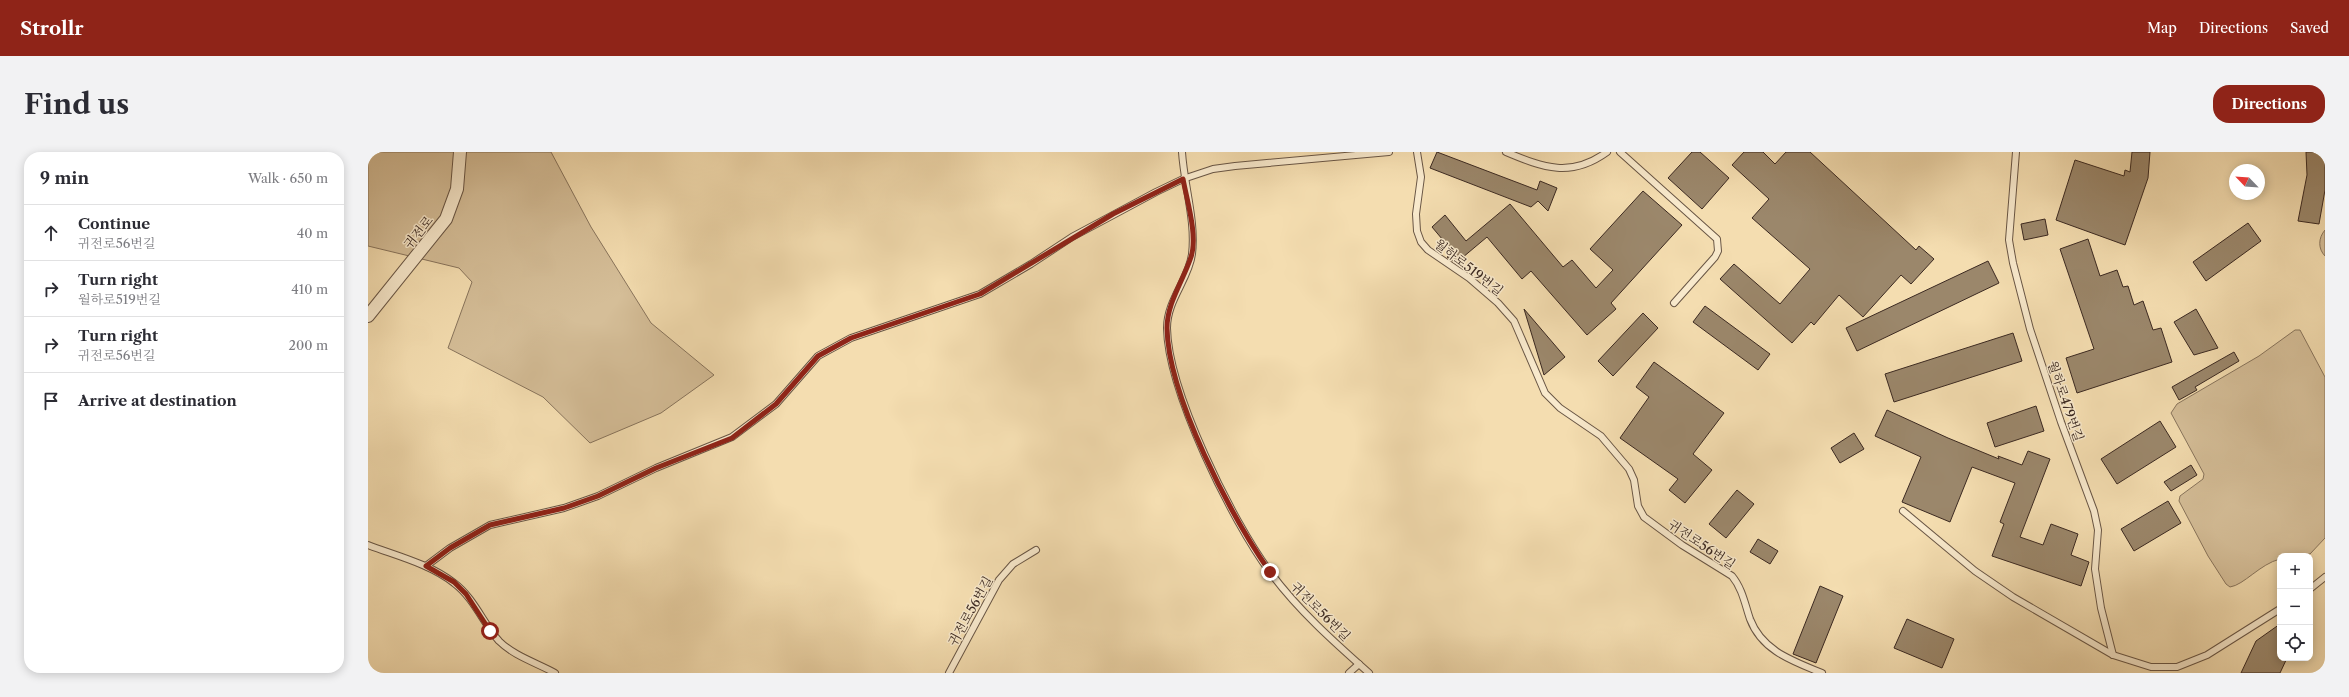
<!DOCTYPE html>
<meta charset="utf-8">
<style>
:root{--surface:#fff;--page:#f2f2f3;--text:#2b2b33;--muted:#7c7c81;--line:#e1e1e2;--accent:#8f2418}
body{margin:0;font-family:"Libre Caslon Text","Noto Serif KR",serif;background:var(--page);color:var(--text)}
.controls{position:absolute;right:12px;bottom:12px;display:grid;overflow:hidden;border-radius:8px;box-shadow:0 2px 10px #0003}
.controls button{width:36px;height:36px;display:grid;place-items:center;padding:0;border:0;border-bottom:1px solid var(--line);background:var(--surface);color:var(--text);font:20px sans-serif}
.compass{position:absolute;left:1861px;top:12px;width:36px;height:36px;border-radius:50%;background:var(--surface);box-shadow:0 2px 10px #0003;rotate:295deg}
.stop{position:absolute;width:12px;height:12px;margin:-9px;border:3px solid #8f2418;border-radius:50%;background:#fff}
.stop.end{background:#8f2418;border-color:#fff;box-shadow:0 1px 4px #0008}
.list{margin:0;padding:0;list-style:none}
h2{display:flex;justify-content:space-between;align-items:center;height:52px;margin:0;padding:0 16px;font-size:17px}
h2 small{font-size:13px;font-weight:400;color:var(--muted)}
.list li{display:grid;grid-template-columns:26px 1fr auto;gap:12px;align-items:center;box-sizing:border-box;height:56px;padding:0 16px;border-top:1px solid var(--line)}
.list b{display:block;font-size:15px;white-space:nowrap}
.list p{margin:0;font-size:13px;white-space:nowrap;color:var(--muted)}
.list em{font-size:13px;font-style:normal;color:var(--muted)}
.icon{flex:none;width:22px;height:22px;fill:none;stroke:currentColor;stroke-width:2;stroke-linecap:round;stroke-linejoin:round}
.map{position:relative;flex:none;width:1957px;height:521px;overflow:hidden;border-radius:16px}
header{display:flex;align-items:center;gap:24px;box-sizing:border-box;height:56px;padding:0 20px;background:var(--accent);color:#fff}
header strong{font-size:19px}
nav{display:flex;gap:22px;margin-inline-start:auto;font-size:14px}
.intro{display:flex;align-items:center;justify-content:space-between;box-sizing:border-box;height:96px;padding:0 24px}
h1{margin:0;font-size:28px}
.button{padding:10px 18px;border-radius:16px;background:var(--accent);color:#fff;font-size:14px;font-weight:700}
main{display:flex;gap:24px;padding:0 24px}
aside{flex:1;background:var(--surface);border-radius:16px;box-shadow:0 2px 10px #0003}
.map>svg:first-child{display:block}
</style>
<header>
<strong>Strollr</strong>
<nav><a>Map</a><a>Directions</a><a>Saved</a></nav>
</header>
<div class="intro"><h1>Find us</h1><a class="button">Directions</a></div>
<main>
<aside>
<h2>9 min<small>Walk · 650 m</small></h2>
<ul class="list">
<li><svg class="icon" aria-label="ahead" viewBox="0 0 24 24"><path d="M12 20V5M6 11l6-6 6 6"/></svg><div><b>Continue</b><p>귀전로56번길</p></div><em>40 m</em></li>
<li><svg class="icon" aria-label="right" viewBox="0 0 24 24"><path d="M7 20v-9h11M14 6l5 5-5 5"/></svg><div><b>Turn right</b><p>월하로519번길</p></div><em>410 m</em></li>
<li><svg class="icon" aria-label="right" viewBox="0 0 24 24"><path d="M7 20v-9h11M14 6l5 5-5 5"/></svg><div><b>Turn right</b><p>귀전로56번길</p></div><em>200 m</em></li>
<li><svg class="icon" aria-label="arrive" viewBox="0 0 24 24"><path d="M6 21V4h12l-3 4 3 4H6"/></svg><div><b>Arrive at destination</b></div></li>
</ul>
</aside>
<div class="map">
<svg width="1957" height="521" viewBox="0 0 1957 521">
<rect width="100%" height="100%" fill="#f4ddb0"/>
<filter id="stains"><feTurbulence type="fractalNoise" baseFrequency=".005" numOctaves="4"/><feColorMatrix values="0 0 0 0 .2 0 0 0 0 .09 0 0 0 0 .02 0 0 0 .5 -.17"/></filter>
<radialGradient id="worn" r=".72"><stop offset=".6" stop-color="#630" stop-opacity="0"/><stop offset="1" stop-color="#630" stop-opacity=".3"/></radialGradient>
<!-- green -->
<g fill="#d5be98" stroke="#88745c">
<path d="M0,0h183l40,75 60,96 63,52 -53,38 -71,30 -47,-46 -95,-49 24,-66 -13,-14 -91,-22z"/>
<path d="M1957,78v26c-7,-7 -7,-18 0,-26z"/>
<path d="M1927,178h5l25,47v161l-15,16 -30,2v3c-20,5 -36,26 -50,28l-4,-3 -18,-28 -29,-55 1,-5 23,-17 1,-5 -33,-61 6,-9 82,-48z"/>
</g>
<!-- building -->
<g fill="#9b876b" stroke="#3b2921">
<path d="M1069,0l100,38 3,-9 17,7 -9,23 -10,-10 -7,6 -101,-39z"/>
<path d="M1324,0h8l29,26 -27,31 -34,-31z"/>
<path d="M1376,0h19l12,12 11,-12h24l106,98 3,-4 15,13 -23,25 -10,-9 -38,42 -24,-22 -25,30 -3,-3 -19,21 -72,-64 14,-15 46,40 30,-35 -58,-51 17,-19 -37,-34z"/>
<path d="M1764,0h18l-2,26 -23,67 -69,-25 19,-60 49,16 1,-6 5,2z"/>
<path d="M1938,0h19v38l-6,34 -21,-3 9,-46z"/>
<path d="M1275,39l39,34 -71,78 5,6 -29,26 -56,-64 -9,8 -35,-42 -31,26 -9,-6 6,-5 -21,-25 13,-12 21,26 44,-37 53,63 9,-7 24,28 17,-18 -23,-21z"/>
<path d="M1677,67l3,16 -24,5 -3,-16z"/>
<path d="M1880,71l13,18 -55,40 -13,-19z"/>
<path d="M1720,87l12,37 17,-6 6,17 5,-1 6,19 9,-4 10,29 8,-2 11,34 -95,31 -11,-35 28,-9 -34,-100z"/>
<path d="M1620,109l11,22 -142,68 -11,-23z"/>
<path d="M1337,154l65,48 -12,16 -65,-48z"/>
<path d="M1156,157l41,48 -21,18z"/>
<path d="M1828,157l22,39 -24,7 -20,-33z"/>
<path d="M1275,161l15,15 -45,48 -15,-15z"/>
<path d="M1645,181l9,28 -128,41 -9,-28z"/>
<path d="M1866,200l5,9 -44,26 2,3 -18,10 -7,-13z"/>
<path d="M1286,210l70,51 -31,41 19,16 -27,33 -16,-13 9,-11 -58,-41 29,-41 -13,-10z"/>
<path d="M1668,254l8,25 -49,16 -8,-24z"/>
<path d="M1519,258l61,28 51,21 -1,-3 24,9 6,-14 22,8 -30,78 23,8 8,-21 27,10 -7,21 18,7 -8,24 -89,-30 12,-32 -4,-2 15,-39 -43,-16 -22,55 -48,-20 19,-45 -46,-21z"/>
<path d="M1792,269l16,26 -59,37 -16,-25z"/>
<path d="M1486,281l10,16 -24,14 -9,-15z"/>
<path d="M1823,313l6,10 -26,16 -7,-9z"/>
<path d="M1369,338l17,14 -28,34 -17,-14z"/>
<path d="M1800,349l13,22 -47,28 -13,-22z"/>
<path d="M1390,387l20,12 -8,13 -20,-12z"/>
<path d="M1452,434l23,10 -27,67 -23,-9z"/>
<path d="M1539,467l47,20 -12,29 -48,-20z"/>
<path d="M1912,472v34h7l-7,15h-39l15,-32z"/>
</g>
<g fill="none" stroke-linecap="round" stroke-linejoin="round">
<defs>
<g id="lane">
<path d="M814,0c2,33 14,69 10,102 -3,25 -25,46 -25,74 1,63 65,193 103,244 28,38 64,70 99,101"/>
<path d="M1049,0l4,25 -5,37 1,17 4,11 7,8 41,28 29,25 16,18 31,72 15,15 41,28 28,33 5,11 4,26 6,11 38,28 50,31c10,12 13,28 18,43 12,32 43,42 72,54"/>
<path d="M1138,0c38,16 65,26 101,0"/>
<path d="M1252,0l97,87 1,12 -3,6 -41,46"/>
<path d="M1648,0l-7,88 4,23 17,66 31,93 33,89 4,19 -3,39 6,39 12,47"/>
<path d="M1535,359l72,60 38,26 100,58 38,12h26l30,-12 73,-46"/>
<path d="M0,393c29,11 62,19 86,38 20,15 29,40 45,58 15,15 38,22 56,32"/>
<path d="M58,414l24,-18 40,-23 74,-17 34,-12 58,-28 76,-31 44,-33 42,-48 33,-18 129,-44 51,-30 41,-27 84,-45 27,-13 30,-10 22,-3 154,-14"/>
<path d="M1942,437l15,-12"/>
<path d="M581,521l50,-93 14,-16 23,-14"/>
<path d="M981,521l10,-9"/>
</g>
<path id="street" d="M0,164l78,-97 11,-30 3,-37"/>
</defs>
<!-- lane casing -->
<use href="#lane" stroke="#695645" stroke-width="8"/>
<!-- street casing -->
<use href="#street" stroke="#695645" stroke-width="14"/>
<!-- lane -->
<use href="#lane" stroke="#f8e9cc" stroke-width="6"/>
<!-- street -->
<use href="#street" stroke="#f8e9cc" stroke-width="12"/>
</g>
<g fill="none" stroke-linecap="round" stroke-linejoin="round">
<!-- route -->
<path stroke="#8f2418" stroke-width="5" d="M122,479l-24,-37 -12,-12 -28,-16 24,-18 40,-23 74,-17 34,-12 58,-28 76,-30 44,-34 42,-48 33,-18 129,-44 133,-80 70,-35c4,22 15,57 8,78 -8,24 -24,46 -24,71 1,68 64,188 103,244"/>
</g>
<g text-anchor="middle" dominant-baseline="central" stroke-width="3" stroke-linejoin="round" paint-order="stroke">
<!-- street labels -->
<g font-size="13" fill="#3b2921" stroke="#f8e9cc">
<text transform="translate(50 80) rotate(-51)">귀전로</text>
<text transform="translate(1101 115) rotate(38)">월하로519번길</text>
<text transform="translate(1698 249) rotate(71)">월하로479번길</text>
<text transform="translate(1334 392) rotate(34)">귀전로56번길</text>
<text transform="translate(602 459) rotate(-61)">귀전로56번길</text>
<text transform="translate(953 459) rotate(45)">귀전로56번길</text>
</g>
</g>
<rect width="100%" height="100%" filter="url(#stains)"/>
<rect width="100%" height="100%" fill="url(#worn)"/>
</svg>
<div class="controls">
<button>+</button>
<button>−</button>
<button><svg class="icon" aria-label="locate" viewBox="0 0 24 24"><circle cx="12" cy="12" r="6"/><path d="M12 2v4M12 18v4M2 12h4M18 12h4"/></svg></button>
</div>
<svg class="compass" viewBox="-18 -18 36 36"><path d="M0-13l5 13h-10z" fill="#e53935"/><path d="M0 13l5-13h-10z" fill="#7c7c81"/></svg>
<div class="stop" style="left:122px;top:479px"></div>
<div class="stop end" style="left:902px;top:420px"></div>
</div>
</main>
